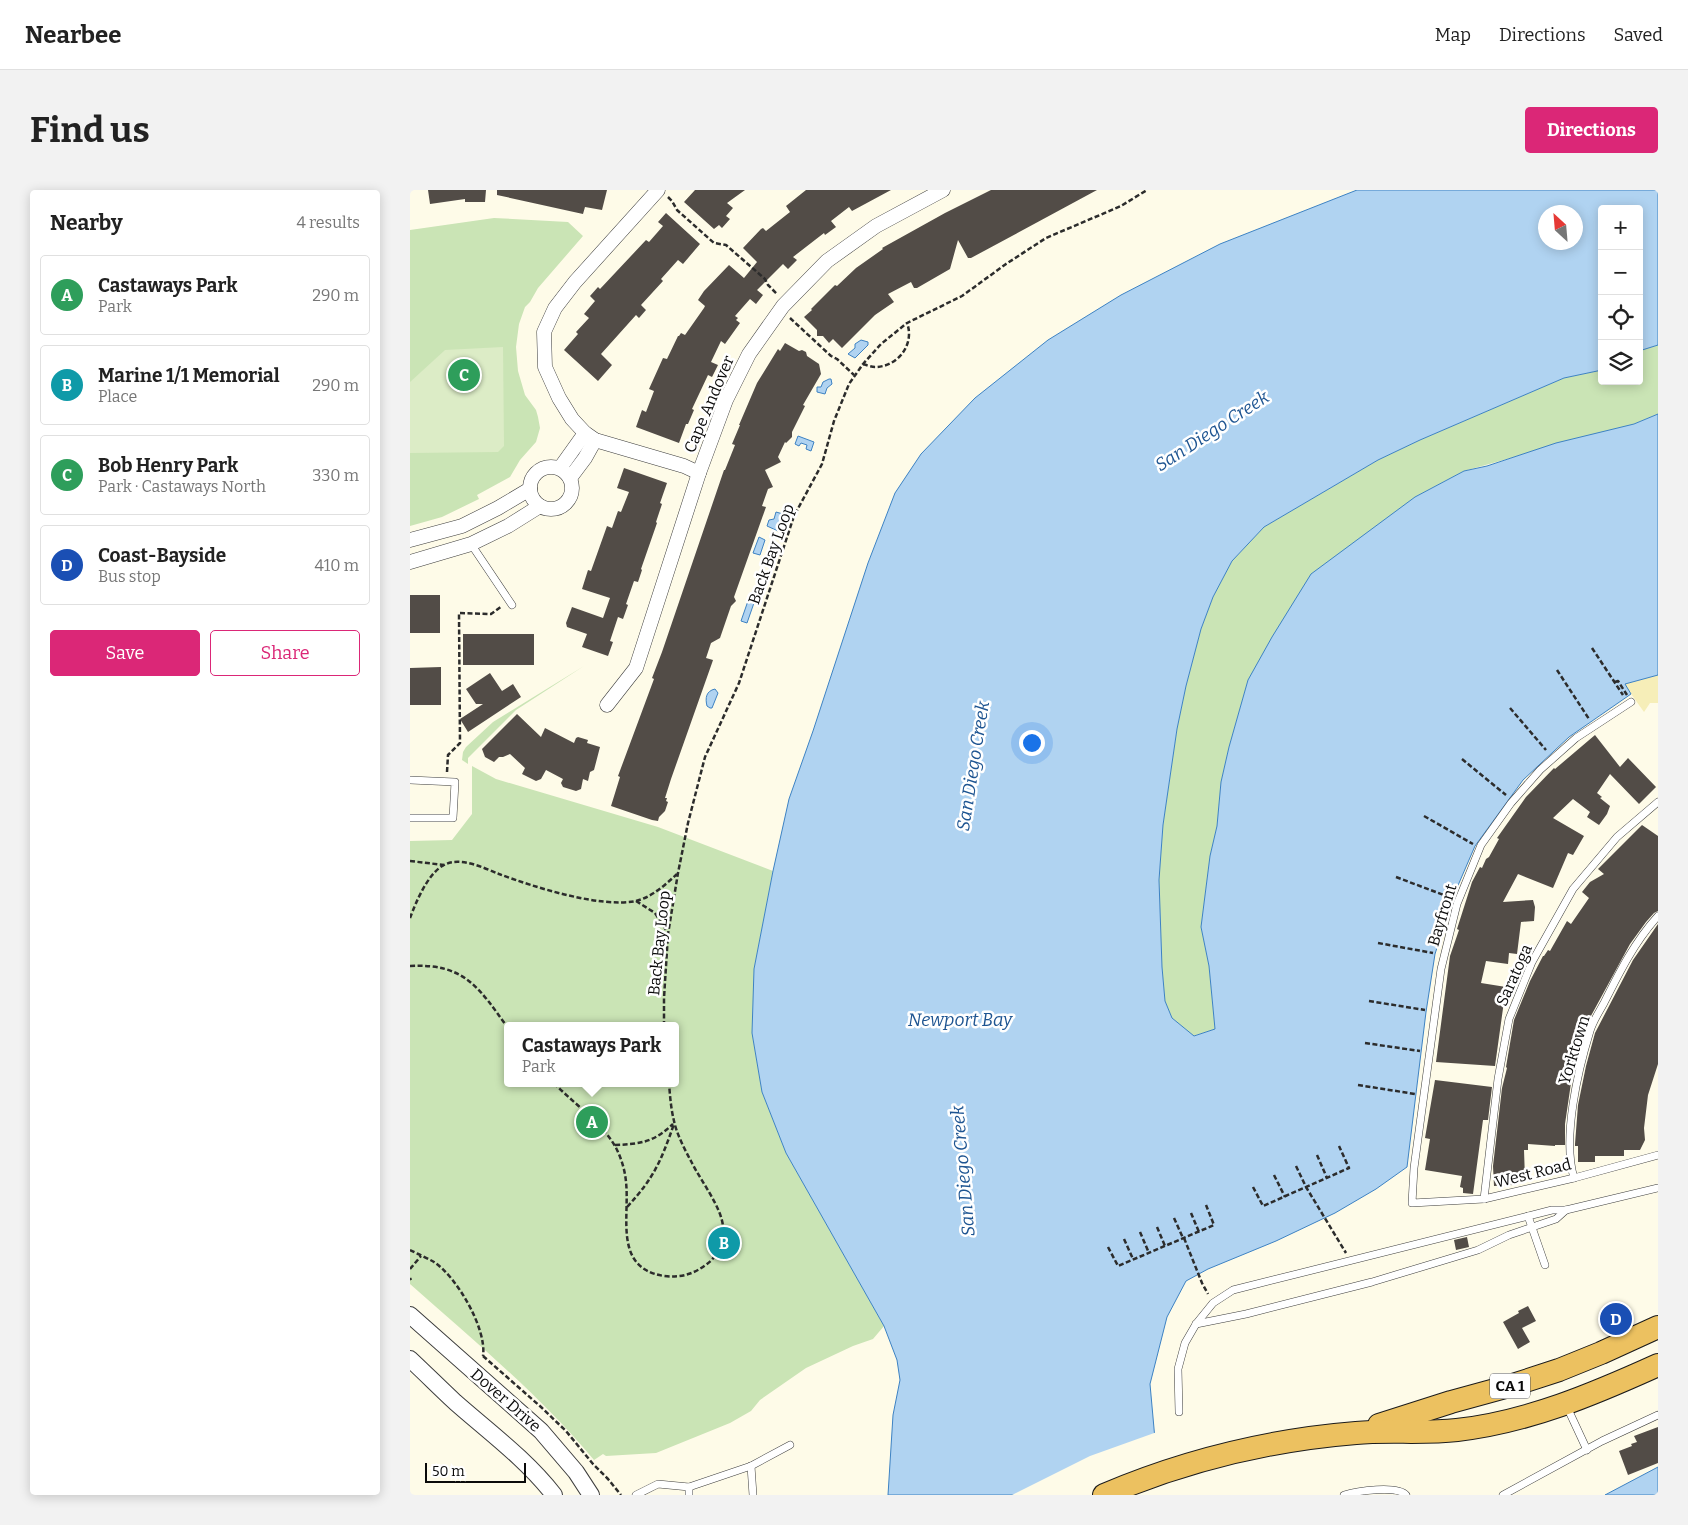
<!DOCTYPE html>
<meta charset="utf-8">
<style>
:root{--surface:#fff;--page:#f2f2f2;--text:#222;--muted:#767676;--line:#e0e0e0;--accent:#db2777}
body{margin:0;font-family:Bitter,serif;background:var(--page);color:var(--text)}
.controls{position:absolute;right:15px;top:15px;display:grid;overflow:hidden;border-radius:5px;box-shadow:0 2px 12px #0003}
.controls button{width:45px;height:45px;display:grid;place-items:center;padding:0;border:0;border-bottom:1px solid var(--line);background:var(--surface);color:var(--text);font:25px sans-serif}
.compass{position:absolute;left:1128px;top:15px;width:45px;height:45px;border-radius:50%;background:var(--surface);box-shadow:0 2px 12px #0003;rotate:334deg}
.scale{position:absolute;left:15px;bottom:12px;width:101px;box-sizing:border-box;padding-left:5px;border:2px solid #0a0a0a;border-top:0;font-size:14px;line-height:18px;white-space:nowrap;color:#0a0a0a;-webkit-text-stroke:4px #fff;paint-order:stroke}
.you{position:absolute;left:621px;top:552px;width:18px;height:18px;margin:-12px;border:4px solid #fff;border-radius:50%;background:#1a73e8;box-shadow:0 0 0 8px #1a73e833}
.badge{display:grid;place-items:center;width:32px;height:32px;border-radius:50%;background:var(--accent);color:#fff;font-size:16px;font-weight:700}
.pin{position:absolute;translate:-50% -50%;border:2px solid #fff;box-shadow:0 1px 5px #0006}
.popup{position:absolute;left:94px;top:832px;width:175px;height:65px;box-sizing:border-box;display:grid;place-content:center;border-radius:5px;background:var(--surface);filter:drop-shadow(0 1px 4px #0005);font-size:16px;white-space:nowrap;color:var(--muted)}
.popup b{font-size:19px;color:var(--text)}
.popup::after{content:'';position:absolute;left:50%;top:100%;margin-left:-10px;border:10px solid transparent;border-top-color:var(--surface)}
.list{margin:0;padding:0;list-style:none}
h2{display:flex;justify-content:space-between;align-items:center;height:65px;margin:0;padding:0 20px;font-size:21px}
h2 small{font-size:16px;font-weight:400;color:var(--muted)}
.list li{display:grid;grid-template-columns:32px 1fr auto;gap:15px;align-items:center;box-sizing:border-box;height:80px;margin:0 10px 10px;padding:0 10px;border:1px solid var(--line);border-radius:5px}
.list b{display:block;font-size:19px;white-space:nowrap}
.list p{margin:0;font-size:16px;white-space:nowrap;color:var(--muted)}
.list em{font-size:16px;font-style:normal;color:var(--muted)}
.actions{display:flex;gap:10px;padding:15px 20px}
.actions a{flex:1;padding:11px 0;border:1px solid var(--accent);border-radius:5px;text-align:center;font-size:18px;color:var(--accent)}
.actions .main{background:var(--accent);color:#fff}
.icon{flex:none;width:28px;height:28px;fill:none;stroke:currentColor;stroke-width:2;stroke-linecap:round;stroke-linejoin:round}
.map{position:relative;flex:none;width:1248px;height:1305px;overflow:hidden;border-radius:5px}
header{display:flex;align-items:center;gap:30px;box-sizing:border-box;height:70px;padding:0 25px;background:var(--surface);border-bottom:1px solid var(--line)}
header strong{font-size:24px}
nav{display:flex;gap:28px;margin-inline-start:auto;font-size:18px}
.intro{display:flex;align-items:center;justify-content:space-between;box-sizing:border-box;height:120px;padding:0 30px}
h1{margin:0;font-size:35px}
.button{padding:12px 22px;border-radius:5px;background:var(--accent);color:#fff;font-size:18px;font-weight:700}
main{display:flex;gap:30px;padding:0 30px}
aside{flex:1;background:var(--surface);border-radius:5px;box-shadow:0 2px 12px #0003}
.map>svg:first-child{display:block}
</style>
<header>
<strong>Nearbee</strong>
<nav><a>Map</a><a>Directions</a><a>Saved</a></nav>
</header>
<div class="intro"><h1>Find us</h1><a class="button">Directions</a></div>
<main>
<aside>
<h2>Nearby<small>4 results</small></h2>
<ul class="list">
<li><span class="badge" style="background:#2e9e5b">A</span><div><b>Castaways Park</b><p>Park</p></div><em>290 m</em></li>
<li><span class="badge" style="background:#0f9aa8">B</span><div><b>Marine 1/1 Memorial</b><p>Place</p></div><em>290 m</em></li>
<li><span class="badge" style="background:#2e9e5b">C</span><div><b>Bob Henry Park</b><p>Park · Castaways North</p></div><em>330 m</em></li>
<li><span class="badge" style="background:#1a4fb4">D</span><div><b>Coast-Bayside</b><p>Bus stop</p></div><em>410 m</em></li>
</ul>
<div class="actions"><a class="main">Save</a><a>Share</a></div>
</aside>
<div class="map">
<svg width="1248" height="1305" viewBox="0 0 1248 1305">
<rect width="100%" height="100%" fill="#fefbe8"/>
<!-- green -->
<g fill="#cae4b5" fill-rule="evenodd">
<path d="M84,28l74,4 15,14 -45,52 -8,14 -5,5 -6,17 -3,23 2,24 7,24 11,15 2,7 2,11 -4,14 -16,18 -10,17 -33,18 2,4 -37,18 -32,9v-296z"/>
<path d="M1248,155v69l-24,10 -170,47 -49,26 -167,183 -19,67 -8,35 -4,44 -7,30 -9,71 8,39 6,63 -22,7 -21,-18 -7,-17 -3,-34 -3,-87 4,-55 14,-96 9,-43 15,-57 12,-32 19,-36 32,-34 114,-67 42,-20 144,-62 38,-8v11h37v-30z"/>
<path d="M174,476l-68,44 -48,48v6l-6,-4 1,-8 3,-5 27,-25z"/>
<path d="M62,576l24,13 162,48 115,44 -19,98 -2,64 10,59 24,61 98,173 -11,13 -20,7 -47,22 -46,32 -9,11 -21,12 -74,30 -50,3 -3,-2 -9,6c-54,-65 -121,-120 -184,-176v-443l42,-1 20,-26zM98,836h168v57h-168z"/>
</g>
<!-- sand -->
<path fill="#f6eeb8" d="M1248,485v28h-8l-6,9 -20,-28z"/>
<!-- pitch -->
<path fill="#dcecc6" d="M93,157l1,99 -6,6 -88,1v-71l35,-32z"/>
<!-- water -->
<g fill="#b0d3f1" stroke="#3d82c3" fill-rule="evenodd">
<path d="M947,0h301v155l-19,6v-142h-37v161l-38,8 -144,62 -42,20 -114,67 -32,34 -19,36 -12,32 -15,57 -9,43 -14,96 -4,55 3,87 3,34 7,17 22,18 21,-7 -6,-63 -8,-39 9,-71 7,-30 4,-44 8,-35 19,-67 24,-43 39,-63 104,-77 49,-26 23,-5 69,-23 78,-19 24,-10v261l-33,9 6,10 -62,43 -46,43 -48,66 -22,51 -18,57 -9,58 -19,155 -31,22 -41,24 -59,28 -68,28 -22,12 -19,36 -17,67 10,111h-272l5,-80 7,-35 -3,-20 -13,-34 -98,-173 -24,-61 -10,-59 2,-64 19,-98 16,-72 24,-68 55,-168 27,-70 26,-39 54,-56 73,-58 73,-45 99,-51zM1136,22h30v30h-30z"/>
<path d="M451,150l7,2v3l-13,13 -7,-4 7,-6v-4z"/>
<path d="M419,189h2l1,5 -5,4 -2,6 -8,-2v-5h4l2,-5z"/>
<path d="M388,246l16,6 -3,9 -5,-2 1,-4 -6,-2 -2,3 -4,-2z"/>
<path d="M366,322l7,2 -5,17 -11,-5 2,-6 5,-1z"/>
<path d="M349,347l6,3 -5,15 -7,-2z"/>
<path d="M339,408l6,2 -8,23 -6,-2z"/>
<path d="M305,499l3,4 -6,15h-2l-3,-2c-2,-8 -1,-15 8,-17z"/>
<path d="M1248,1277v28h-53z"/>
</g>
<!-- pier -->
<path fill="#fefbe8" d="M747,1242l5,63h-150l78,-39z"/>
<!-- building -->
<g fill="#524c47">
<path d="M18,0h58l-1,12h-20v-3l-35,5z"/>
<path d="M87,0h110l-5,20 -17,-3 -2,7 -86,-19z"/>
<path d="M285,0h50l-18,13 6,5 -7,8 4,3 -8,9 -3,-3 -5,4 -30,-27z"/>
<path d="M396,0h85l-39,21 -3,-4 -18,14 5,6 -11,8 -1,-2 -31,24 4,3 -9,9 -5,-5 -26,26 6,5 -7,9 -6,-5 -15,17 3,2 -2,2 4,3 -15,21 -4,-3 -10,21 7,3 -6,12 -4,-2 -16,34 2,1 -6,14h-2l-7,19 -43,-16 6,-17 4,2 8,-21 -5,-2 14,-31 4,1 11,-23h1l2,-3 4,2 19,-27 1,-2 -7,-6 6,-9 25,-26 15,13 13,-16 -14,-14 18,-19 2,-1 3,3 24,-19 -4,-6z"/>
<path d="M581,0h106l-126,68h-3l-10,-18 -8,29 -33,19h-3l-3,-6 -23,12 6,8 -19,13 -33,33 -9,-9 -4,4 -6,-7h-6v-6l-13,-13 8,-7 -1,-1 24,-24 2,1 19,-18 27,-19 -1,-1 63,-35z"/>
<path d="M256,23l34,31 -17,20 -5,-4 -17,19 2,2 -22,24 5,5 -7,8 -3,-3 -35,39 11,11 -14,16 -34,-31 14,-16 -2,-2 13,-14 -5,-4 11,-13 -5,-5 8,-9 2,2 46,-49 3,2 14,-16 -5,-4z"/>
<path d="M375,153l14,8 3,-1 4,2 1,4 12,8 2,10 -18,31 2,1 -13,26v5l-6,6 -1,-1 -7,15 3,5 -16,8 8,17 -5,2 -6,17 4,1 -32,90 2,4 -5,5 -11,32 -9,5 -5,15 7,2 -1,3 -41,116 -6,19h2l-1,3 2,1 -3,9 -6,6 -1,4 -6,-1 -41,-14 9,-29 -2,-1 36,-97 -2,-1 10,-26 62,-182h1l10,-25 -3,-1 8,-19h-1l18,-42 21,-34 2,2z"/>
<path d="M214,278l43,15 -7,20 2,1 -6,18 1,1 -16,46 1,1 -4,12 -4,-1 -8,23 2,1 -5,14 -5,-2 -8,24 3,1 -5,14 -26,-9 5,-13 -20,-7 -1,-4 6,-16 31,11 7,-20 -28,-9 6,-19 3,1 16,-45 5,2 6,-17 3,1 8,-20 -12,-4z"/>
<rect x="0" y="405" width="30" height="38"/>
<rect x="53" y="444" width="71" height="31"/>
<path d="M31,477v38h-31v-37z"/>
<path d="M80,483l12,18 11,-7 8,13 -53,35 -8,-13 23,-15h-7l-10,-15z"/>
<path d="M107,524l24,23 4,-9 29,15 2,-5 2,-1 10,3 -1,3 13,4 -6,23 -4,2 -2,9 -5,-2 -2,10 -5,2 -13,-4 -2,-4 2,-4 -17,-9 -5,9 -5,2 -14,-7 3,-6 -15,-14 -7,3h-4l-5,5 -9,-5 -3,-8z"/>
<path d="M1185,545l25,32 8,-9 28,29 -17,17 -29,-30 -13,19 5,4 -2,1 10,8 -3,8 -8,11 -12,-8 3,-5 -17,-13 -20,19 31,18 -11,19 -5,-2 -15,35 -35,-14 -15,28 30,-2 2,7 -1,14 -13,1 -4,32 -8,-1 -1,11 -22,-3 -5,22 25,4 -11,79 -59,-4 14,-106 9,-26 -2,-1 15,-47 8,-15 2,1 4,-9 3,-2 10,-18 -2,-1 29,-41 28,-29 1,1z"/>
<path d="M1232,635l16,11v75l-4,2 -8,9 -16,22 -44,81 -15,58 -6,41v21h-10v1l-27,-2v6h-4l1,29h-12v6l-19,1 -1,-20 9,-78 5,-20 -1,-1 8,-47 16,-39 13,-25h1l4,-6 2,1 17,-30 4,3 18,-26 -7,-6 8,-10 14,-8 -6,-5z"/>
<path d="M1248,734v140l-10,31 -4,33 1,12 -5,10h-16v6h-29v6h-17v-16h-3v-2l3,-39 8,-39 9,-33 38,-73z"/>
<path d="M1025,890l57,7 -4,33h-5l-10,74 -10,-1v-5l-3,-1 2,-11 -37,-6 5,-31 -5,-1z"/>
<path d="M1057,1047l2,10 -13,3 -2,-10z"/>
<path d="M1118,1116l8,15 -14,7 8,14 -12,7 -15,-27 16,-9 -1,-2z"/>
<path d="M1248,1237v36l-30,12 -9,-24 13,-5 -1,-2 6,-2 -3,-6z"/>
</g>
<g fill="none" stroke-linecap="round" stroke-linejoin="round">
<defs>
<g id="service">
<path d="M61,354l41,61"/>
<path d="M1221,512l-55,36 -36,32 -29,33 -30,42 -24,59 -16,65 -27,199 -2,35 72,-4 90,-21 84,-23"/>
<path d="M0,590l45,2 -2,36h-43"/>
<path d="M1164,988c-12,-40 4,-108 16,-147 3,-10 9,-19 14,-28 15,-30 31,-62 54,-87"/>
<path d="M1074,1009l14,-120 11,-60 23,-57 41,-73 44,-52 41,-35"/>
<path d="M1118,1026l17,49"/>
<path d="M786,1134l50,-10 126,-32 106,-32 31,-15 47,-16 10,-9"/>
<path d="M1157,1217l20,43"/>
<path d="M769,1222l-1,-43 7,-26 11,-19 17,-21 20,-13 319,-80h14l92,-22"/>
<path d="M341,1276l2,29"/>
<path d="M279,1297v8"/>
<path d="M226,1305l22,-11 31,3 62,-21 39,-21"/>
<path d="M934,1305c13,-4 53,-10 62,0"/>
<path d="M1093,1305l99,-54 56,-26"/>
</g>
<g id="minor">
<path d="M248,0l-83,92 -20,26 -11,24 1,35 14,31 13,21 13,14 10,7 89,26 15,7"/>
<circle cx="141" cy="298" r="21"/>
<path d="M150,278l25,-35"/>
<path d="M160,288l15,-20 10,-18"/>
<path d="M0,350l52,-14 36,-18 32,-19"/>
<path d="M0,372l61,-18 37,-18 32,-20"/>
<path d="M197,515l29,-37 63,-195 27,-73 23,-46 34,-48 44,-45 49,-35 67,-36"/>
</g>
<g id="tertiary">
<path d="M0,1125l131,116 35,41 15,23"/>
<path d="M0,1169c15,14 30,29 45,43 34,30 71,57 99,93"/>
</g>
<g id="trunk">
<path d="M969,1235l72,-23 62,-17 46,-15 42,-17 57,-26"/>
<path d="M694,1305c80,-34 165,-55 252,-62 33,-3 68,1 101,-3 71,-8 137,-36 201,-65"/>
</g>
</defs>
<!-- service casing -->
<use href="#service" stroke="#3d3d3d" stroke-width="8"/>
<!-- minor casing -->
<use href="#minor" stroke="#3d3d3d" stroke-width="15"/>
<!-- tertiary casing -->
<use href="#tertiary" stroke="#3d3d3d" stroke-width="18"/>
<!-- trunk casing -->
<use href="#trunk" stroke="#1b1b1b" stroke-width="24"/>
<!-- path -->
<g stroke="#2c2c2c" stroke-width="2.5" stroke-dasharray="5 2.5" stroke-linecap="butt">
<path d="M258,7l4,4 5,9 37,33 12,2 39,34 3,6 9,9"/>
<path d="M380,128l41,38 6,3 17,16"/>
<path d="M453,174c3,1 8,3 12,3 23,0 40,-23 32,-44"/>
<path d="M1182,458l31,47"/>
<path d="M1147,480l32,49"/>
<path d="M1205,492l3,-1 9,14"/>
<path d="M1100,518l36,42"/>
<path d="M1052,569l44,36"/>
<path d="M37,582l1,-17 12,-12 -1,-130 32,1 11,-8"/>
<path d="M1014,626l49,28"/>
<path d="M0,671l34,4"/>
<path d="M986,687l53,20"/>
<path d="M226,711l19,12 13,20"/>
<path d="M0,728c6,-16 18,-45 34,-53 16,-9 40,3 55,9 35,13 100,34 137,27 16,-4 29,-16 41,-27"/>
<path d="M968,753l55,10"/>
<path d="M0,776c55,-3 69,22 98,62"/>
<path d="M959,811l56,9"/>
<path d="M254,836v-28l4,-64 10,-61 10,-50 17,-66 34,-74 55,-167 28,-52 12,-43 15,-37 14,-20 18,-20 26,-21 55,-27 44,-32 40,-26 75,-32 26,-16"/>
<path d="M955,853l55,8"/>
<path d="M144,893c20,21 46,38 61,63 6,11 10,24 11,36 4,35 -13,86 38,94 17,2 30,-2 43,-12 11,-8 17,-23 16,-37 -1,-19 -22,-46 -31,-64 -7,-13 -15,-28 -18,-42 -3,-12 -4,-25 -5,-38"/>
<path d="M948,895l57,9"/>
<path d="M205,955c26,-1 39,-3 58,-21"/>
<path d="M907,965l10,23"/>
<path d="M886,976l10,21 40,66"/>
<path d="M864,985l11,22"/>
<path d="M843,997l10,19 86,-38 -10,-22"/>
<path d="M217,1017c27,-29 34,-46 47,-83"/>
<path d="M781,1023l8,19"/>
<path d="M764,1028l9,20"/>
<path d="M747,1037l8,19"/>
<path d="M730,1042l9,21"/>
<path d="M774,1048l18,45 6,11"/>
<path d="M714,1049l9,20"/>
<path d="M698,1057l10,19 96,-41 -8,-20"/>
<path d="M0,1060c8,4 17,8 24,12 23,15 53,67 49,94"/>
<path d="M0,1079l11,-13"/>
<path d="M0,1088l1,2"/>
<path d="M73,1166l58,51 25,24 27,33 15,15 13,16"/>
</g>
<!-- service -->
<use href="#service" stroke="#fff" stroke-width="7"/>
<!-- minor -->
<use href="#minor" stroke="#fff" stroke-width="14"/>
<!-- tertiary -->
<use href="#tertiary" stroke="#fff" stroke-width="16"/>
<!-- trunk -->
<use href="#trunk" stroke="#ecc160" stroke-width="22"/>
</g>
<g text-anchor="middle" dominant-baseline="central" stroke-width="5" stroke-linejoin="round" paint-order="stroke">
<!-- shield labels -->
<rect fill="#fff" stroke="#545454" stroke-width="1" x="1080" y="1183.5" width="40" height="25" rx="4"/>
<g font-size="15" font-weight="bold" fill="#0a0a0a">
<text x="1100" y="1196">CA 1</text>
</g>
<!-- street labels -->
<g font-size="16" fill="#0a0a0a" stroke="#fff">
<text transform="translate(299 214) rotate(-67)">Cape Andover</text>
<text transform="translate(361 364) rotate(-70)">Back Bay Loop</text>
<text transform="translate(1032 725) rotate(-73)">Bayfront</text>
<text transform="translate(249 753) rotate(-84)">Back Bay Loop</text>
<text transform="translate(1104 785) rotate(-66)">Saratoga</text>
<text transform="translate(1164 860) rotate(-73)">Yorktown</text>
<text transform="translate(1123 983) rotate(-14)">West Road</text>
<text transform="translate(96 1210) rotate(41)">Dover Drive</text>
</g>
<!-- water labels -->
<g font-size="18" font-style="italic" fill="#1d5491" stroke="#fff">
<text transform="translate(802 241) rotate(-33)">San Diego Creek</text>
<text transform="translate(563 576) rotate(-81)">San Diego Creek</text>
<text x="550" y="830">Newport Bay</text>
<text transform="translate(553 981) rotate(-95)">San Diego Creek</text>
</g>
</g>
</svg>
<div class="controls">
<button>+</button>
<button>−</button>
<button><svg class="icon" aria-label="locate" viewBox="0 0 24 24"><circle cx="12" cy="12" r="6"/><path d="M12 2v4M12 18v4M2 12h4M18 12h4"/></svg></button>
<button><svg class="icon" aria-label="layers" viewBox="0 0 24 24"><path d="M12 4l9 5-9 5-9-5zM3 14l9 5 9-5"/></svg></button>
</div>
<svg class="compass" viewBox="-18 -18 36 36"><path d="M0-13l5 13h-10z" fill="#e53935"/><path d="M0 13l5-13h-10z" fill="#767676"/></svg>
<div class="scale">50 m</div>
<div class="you"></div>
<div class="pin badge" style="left:182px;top:932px;background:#2e9e5b">A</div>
<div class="popup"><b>Castaways Park</b>Park</div>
<div class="pin badge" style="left:314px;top:1053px;background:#0f9aa8">B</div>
<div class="pin badge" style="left:54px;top:185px;background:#2e9e5b">C</div>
<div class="pin badge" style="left:1206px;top:1129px;background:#1a4fb4">D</div>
</div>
</main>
